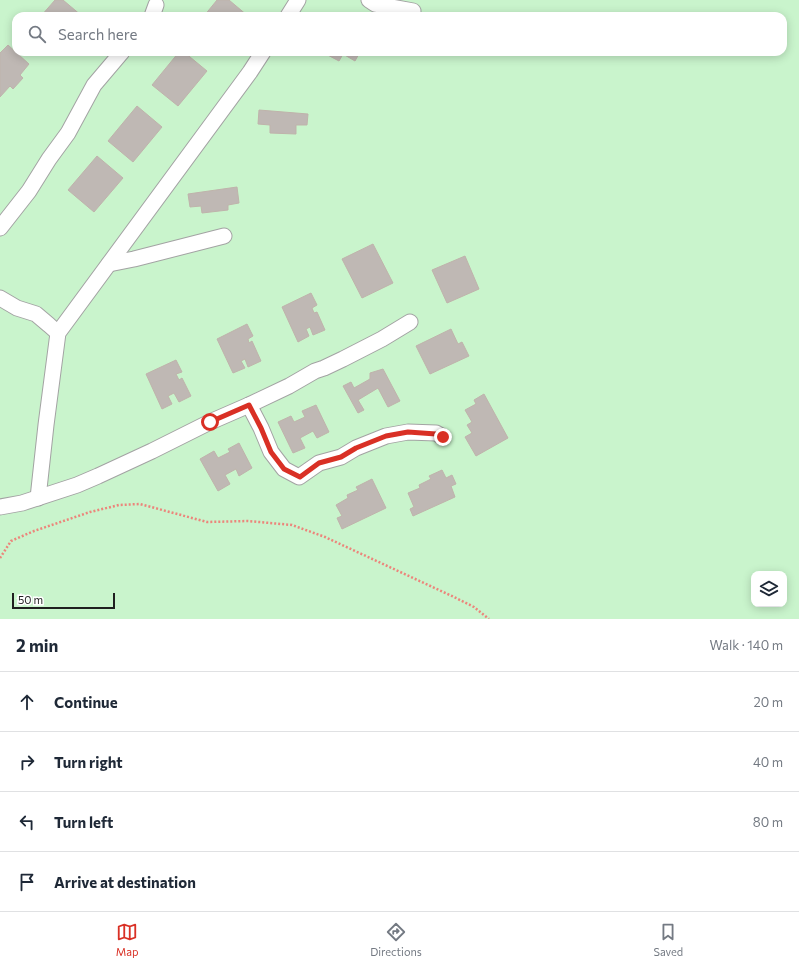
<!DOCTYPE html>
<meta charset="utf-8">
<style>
:root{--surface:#fff;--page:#f2f2f3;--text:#1f2937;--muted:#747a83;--line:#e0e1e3;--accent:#d93025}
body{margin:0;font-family:Commissioner,sans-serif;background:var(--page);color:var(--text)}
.controls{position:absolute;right:12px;bottom:12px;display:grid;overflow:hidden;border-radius:8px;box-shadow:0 2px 10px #0003}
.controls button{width:36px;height:36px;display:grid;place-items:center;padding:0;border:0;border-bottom:1px solid var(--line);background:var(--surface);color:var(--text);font:20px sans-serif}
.scale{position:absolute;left:12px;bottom:10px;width:103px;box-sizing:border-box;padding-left:4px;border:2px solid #1f1f1f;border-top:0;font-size:11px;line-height:14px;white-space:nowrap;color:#1f1f1f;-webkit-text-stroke:3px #fff;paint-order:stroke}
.stop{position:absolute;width:12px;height:12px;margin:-9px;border:3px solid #d93025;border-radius:50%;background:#fff}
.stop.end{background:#d93025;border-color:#fff;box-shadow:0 1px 4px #0008}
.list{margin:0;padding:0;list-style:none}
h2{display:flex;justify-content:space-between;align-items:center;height:52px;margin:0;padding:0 16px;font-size:17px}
h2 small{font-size:13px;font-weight:400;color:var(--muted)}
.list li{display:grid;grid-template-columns:26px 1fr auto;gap:12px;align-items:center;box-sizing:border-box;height:60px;padding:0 16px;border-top:1px solid var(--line)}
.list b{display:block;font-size:15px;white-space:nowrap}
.list em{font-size:13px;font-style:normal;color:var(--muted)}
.icon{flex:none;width:22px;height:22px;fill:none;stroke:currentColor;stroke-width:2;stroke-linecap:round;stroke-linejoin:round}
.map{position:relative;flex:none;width:799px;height:619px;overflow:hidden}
.search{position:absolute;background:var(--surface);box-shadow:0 2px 10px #0003;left:12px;right:12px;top:12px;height:44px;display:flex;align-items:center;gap:10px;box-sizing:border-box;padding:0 14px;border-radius:12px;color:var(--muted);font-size:15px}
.sheet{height:292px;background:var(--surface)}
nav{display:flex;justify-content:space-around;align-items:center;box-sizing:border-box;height:56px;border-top:1px solid var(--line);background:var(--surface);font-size:11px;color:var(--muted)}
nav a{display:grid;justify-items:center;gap:2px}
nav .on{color:var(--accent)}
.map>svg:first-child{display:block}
</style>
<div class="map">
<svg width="799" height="619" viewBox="0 0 799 619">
<rect width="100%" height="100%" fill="#efece7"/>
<!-- park -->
<path fill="#c9f4cc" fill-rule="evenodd" d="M0,0h799v619h-799zM16,16h767v36h-767zM754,574h30v30h-30z"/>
<!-- building -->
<g fill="#bfb8b4" stroke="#bfb3ab">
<path d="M55,0h8l19,16h-41z"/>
<path d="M217,0h12l19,16h-44z"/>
<path d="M8,45l21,19 -9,11 3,3 -10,11 -3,-3 -10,11v-44z"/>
<path d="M179,52h5l23,19 -29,35 -26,-21z"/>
<path d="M322,52h38l-5,9 -12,-7 -4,7z"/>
<path d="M137,106l25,21 -29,35 -25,-21z"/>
<path d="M259,110l49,4 -1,11h-11v9l-26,-1v-8l-12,-1z"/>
<path d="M97,156l26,22 -29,34 -26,-22z"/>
<path d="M237,187l2,16 -11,2v5l-26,3 -1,-7 -11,1 -2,-13z"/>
<path d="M373,244l20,39 -31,15 -20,-39z"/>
<path d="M465,256l14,33 -32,14 -15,-33z"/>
<path d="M311,293l6,12 -5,3 2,5 3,-1 8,18 -12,5 -3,-8 -4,2 3,7 -11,6 -16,-35z"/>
<path d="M247,324l6,12 -5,3 1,4 3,-2 9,20 -13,6 -3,-8 -4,2 4,7 -12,5 -16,-34z"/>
<path d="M451,329l7,15 4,-2 7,14 -39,18 -14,-28z"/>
<path d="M176,360l6,12 -6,2 3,6 3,-2 9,18 -12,6 -5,-9 -6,3 4,8 -10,5 -16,-35z"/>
<path d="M383,369l17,32 -12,6 -10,-19 -20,12 6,10 -6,3 -15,-27 8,-4 3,6 16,-9v-6z"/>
<path d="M484,394l24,44 -32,18 -11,-19 7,-4 -5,-8 5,-3 -7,-12 11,-6 -2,-4z"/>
<path d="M316,405l13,27 -12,6 -4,-7 -13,7 5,10 -12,5 -15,-31 13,-6 3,6 11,-5 -3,-6z"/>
<path d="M239,443l13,25 -13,8 -3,-7 -11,6 5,9 -12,7 -18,-32 14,-8 4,7 12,-6 -2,-3z"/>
<path d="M442,470l4,8 6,-3 4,9 -5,2 4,11 -42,19 -3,-7 4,-2 -6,-14 12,-5 -1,-3 12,-6 -2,-3z"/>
<path d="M372,479l14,29 -44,21 -5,-11 5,-2 -6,-11 12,-7 -1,-3 11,-5 -2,-3z"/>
</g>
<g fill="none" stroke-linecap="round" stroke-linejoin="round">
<defs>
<g id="minor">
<path d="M369,0l6,4 38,7"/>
<path d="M152,16l4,-11"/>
<path d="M288,16l10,-16"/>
<path d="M0,228l29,-37 20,-32 19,-26 26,-48 28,-33"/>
<path d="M109,264l25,-5 90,-23"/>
<path d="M0,298l17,10 19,6 13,11 9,8"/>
<path d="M249,405l12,23 10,24 13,17 15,8 20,-14 22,-6 15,-9 30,-12 22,-4 28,1 7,4"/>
<path d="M38,498l8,-73 12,-92 192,-261 13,-20"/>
<path d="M0,507l22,-4 55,-18 21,-9 54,-25 58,-29 39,-17 40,-19 26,-15 9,-3 19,-9 39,-20 28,-17"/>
</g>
</defs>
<!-- minor casing -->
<use href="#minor" stroke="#a3a3a3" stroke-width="17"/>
<!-- path -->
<path stroke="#ec857b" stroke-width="2.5" stroke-dasharray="2 2" stroke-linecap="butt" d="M0,558l11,-17 23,-10 56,-19 29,-7 21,-1 67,18 41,-1 44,4 33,12 129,60 20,10 15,12"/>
<!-- minor -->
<use href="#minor" stroke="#fff" stroke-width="15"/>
</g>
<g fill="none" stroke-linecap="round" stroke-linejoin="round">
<!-- route -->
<path stroke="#d93025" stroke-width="5" d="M210,422l39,-17 12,23 10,24 13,17 16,8 19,-14 22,-6 15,-9 30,-12 22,-4 28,2 7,3"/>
</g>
</svg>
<div class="controls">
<button><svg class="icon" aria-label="layers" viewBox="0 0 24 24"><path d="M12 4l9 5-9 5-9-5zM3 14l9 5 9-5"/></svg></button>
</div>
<div class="scale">50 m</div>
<div class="stop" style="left:210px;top:422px"></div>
<div class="stop end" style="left:443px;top:437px"></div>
<div class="search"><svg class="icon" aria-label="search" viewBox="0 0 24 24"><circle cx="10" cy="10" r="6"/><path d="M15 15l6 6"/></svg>Search here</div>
</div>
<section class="sheet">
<h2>2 min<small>Walk · 140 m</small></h2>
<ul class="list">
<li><svg class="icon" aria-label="ahead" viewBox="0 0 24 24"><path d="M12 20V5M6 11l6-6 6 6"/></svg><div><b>Continue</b></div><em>20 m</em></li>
<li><svg class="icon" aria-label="right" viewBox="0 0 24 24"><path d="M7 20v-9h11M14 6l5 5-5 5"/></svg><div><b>Turn right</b></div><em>40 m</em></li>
<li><svg class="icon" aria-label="left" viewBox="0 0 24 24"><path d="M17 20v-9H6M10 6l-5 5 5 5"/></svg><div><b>Turn left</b></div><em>80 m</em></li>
<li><svg class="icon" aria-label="arrive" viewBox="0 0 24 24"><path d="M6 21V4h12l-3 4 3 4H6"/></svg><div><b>Arrive at destination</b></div></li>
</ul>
</section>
<nav>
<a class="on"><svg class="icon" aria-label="map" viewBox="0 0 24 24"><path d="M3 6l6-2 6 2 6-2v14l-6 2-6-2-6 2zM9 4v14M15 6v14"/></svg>Map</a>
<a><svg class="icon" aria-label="directions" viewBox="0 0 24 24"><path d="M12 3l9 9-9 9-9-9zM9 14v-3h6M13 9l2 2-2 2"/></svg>Directions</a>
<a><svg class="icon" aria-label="saved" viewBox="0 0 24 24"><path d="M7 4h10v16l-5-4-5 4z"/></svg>Saved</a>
</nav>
